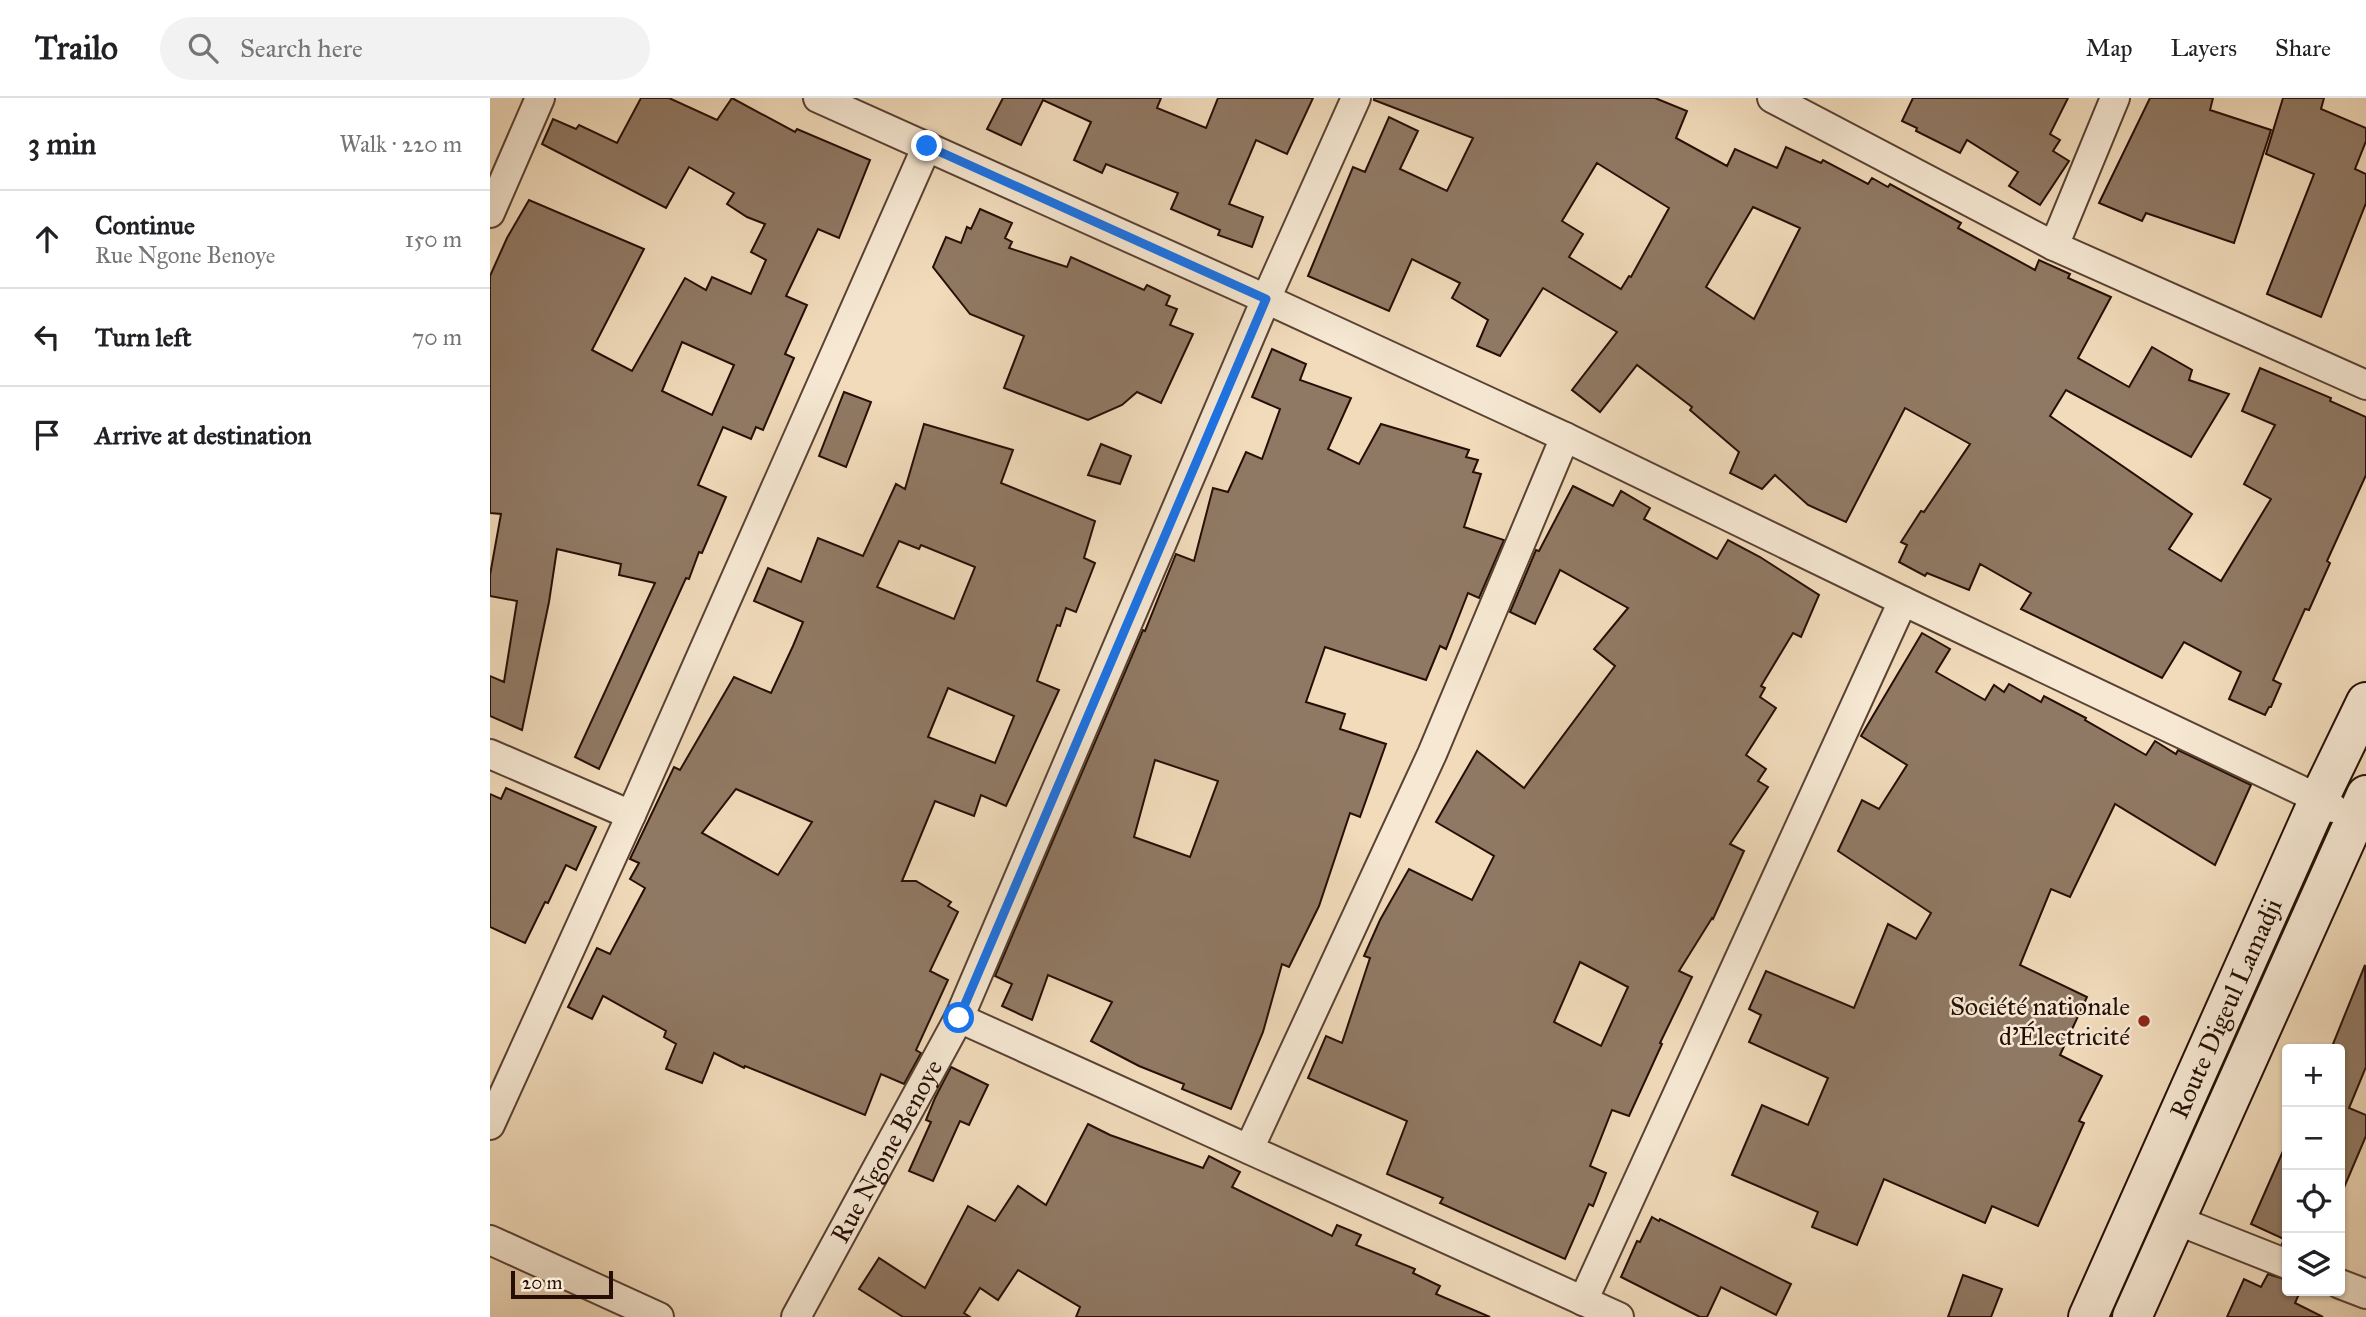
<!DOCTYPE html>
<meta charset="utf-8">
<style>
:root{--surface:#fff;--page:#f2f2f2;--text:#202124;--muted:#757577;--line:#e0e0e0}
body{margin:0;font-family:"IM FELL Great Primer",serif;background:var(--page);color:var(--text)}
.controls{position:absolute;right:21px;bottom:21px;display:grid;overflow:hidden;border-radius:7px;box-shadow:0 2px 5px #0004}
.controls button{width:63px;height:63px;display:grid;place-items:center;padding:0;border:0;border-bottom:2px solid var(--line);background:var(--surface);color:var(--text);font:35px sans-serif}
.scale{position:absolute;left:21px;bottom:18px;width:102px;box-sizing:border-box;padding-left:7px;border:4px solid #260e06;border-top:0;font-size:19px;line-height:24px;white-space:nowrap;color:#260e06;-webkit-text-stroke:5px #f6e8d3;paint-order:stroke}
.stop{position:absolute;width:21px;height:21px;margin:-16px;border:5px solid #1a73e8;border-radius:50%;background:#fff}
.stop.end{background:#1a73e8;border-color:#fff;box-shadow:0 2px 7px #0008}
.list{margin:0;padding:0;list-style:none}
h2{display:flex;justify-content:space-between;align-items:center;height:91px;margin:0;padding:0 28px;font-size:30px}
h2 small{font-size:23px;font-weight:400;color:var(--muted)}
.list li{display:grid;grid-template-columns:46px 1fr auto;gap:21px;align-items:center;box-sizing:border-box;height:98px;padding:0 28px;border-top:2px solid var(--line)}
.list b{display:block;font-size:26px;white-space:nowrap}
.list p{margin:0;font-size:23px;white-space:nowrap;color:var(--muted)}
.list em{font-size:23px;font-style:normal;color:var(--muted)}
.icon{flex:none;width:38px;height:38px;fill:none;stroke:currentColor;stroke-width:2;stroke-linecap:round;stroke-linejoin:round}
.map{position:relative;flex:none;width:1876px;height:1219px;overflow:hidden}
header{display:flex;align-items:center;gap:42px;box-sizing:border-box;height:98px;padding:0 35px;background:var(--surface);border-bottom:2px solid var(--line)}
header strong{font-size:33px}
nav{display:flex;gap:38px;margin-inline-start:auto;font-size:24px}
.search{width:490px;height:63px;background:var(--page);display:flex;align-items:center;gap:18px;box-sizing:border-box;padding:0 24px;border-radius:38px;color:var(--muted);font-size:26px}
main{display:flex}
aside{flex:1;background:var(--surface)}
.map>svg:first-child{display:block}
</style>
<header>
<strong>Trailo</strong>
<div class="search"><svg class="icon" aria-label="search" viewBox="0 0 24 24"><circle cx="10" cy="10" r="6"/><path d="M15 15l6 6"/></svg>Search here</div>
<nav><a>Map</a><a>Layers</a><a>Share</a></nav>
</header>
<main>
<aside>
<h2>3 min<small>Walk · 220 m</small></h2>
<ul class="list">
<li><svg class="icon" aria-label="ahead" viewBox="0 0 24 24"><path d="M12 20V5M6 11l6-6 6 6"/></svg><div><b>Continue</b><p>Rue Ngone Benoye</p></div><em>150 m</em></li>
<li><svg class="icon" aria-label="left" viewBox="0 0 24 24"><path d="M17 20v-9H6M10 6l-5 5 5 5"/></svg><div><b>Turn left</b></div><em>70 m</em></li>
<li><svg class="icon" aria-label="arrive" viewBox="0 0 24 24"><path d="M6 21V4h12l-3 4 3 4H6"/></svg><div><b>Arrive at destination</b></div></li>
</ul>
</aside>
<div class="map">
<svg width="1876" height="1219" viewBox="0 0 1876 1219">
<rect width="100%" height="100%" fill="#f1dbbb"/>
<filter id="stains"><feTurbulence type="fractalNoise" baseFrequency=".00286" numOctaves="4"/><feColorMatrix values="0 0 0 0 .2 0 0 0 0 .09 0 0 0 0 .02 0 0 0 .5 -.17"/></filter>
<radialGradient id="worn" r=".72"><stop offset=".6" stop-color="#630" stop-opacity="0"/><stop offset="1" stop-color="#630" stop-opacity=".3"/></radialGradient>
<!-- building -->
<g fill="#907964" stroke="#260e06" stroke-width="2" fill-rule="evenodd">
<path d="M151,0h28l48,22 15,-22 63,34 2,-3 73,31 -31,78 -21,-9 -32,67 21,9 -22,49 9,4 -31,72 -7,-3 -5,12 -28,-12 -25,58 28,12 -24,56 -3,-1 -10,27 -3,-1 -87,191 -24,-12 80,-174 -36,-8 2,-11 -64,-15 -8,53 -27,128 -32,-14v-40l14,6 13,-81 -27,-5v-21l11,-61 -11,-1v-237l17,-38 22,-38 115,49 -52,101 40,21 53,-93 21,12 6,-13 39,17 15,-34 -15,-8 14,-28 -18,-7 -20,-13 7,-11 -45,-26 -23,41 -124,-64 11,-25 23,10 3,-4 38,18zM192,244l52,23 -22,50 -50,-24z"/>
<path d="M513,0h158l-4,10 49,20 12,-30h95l-26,56 -31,-14 -27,64 34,13 -11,30 -34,-12 2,-5 -49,-21 7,-16 -72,-29 -4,9 -28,-13 17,-38 -48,-22 -22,45 -34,-16z"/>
<path d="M884,0h281l32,13 -11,27 51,28 8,-17 42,19 9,-21 35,16 2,-3 45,24 4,-6 16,9 2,-3 71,39 -3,5 77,42 4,-10 31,14 -2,4 43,19 -33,61 51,29 23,-40 40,23 -3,10 40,14 -38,63 -125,-67 -16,26 142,98 -23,35 52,32 50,-82 -27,-15 31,-59 -33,-14 18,-43 71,30 -1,3 36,16v58l-39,86 3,2 -21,47 -4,-1 -32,71 8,4 -10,23h-2l-4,8 -36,-16 12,-27 -57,-30 -22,36 -141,-69 10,-16 -51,-29 -11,26 -42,-17 -2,3 -26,-14 8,-17 -6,-3 20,-31 3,1 46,-68 -65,-36 -59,114 -38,-17 -33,-30 -13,14 -32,-16 9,-21 -49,-42 2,-3 -55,-42 -37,47 -28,-22 45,-58 -74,-44 -43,68 -23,-10 11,-26 -36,-22 8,-15 -48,-24 -23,52 -81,-35 45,-109 12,5 24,-55 29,14 -18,38 47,22 26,-53 -99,-38zM1107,65l72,45 -38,69 -2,-1 -8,13 -52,-32 14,-23 -21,-13zM1263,109l47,21 -46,91 -48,-32z"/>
<path d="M1423,0h155l-18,36 10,6 -7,11 16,10 -29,44 -31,-19 9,-14 -51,-32 -7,13 -44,-22 1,-3 -15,-7z"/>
<path d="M1660,0h63l-3,12 61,20 -37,113 -88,-30 -4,8 -43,-18z"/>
<path d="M1793,0h41l-3,11 45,19v13l-11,28 11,5v29l-45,114 -54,-23 47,-120 -48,-20z"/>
<path d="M490,111l32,14 -7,15 7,4 -3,6 58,19 4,-10 73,33 3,-5 23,11 -4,9 11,4 -7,16 23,9 -32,69 -24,-11 -15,13 -34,15 -84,-32 20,-52 -54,-22 -37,-47 13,-30 15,6 6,-16 4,2z"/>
<path d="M782,251l34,15 -6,16 51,18 -23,51 31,15 22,-40 88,26 -3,7 12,3 -5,12 8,2 -17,53 40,13 -25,58 -11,-5 -22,56 -6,-3 -14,34 -101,-33 -19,55 39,12 -5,15 46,15 -26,73 -10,-4 -31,93 -30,61 -7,-3 -19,68 -32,77 -49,-20 2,-5 -45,-18 -48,-25 21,-39 -64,-27 -16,45 -30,-14 10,-22 -17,-8 148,-346 2,1 31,-77 18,7 19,-73 15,4 18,-40 16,7 18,-50 -28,-12zM665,662l63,21 -28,76 -56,-20z"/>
<path d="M354,294l27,10 -25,65 -27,-11z"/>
<path d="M434,326l89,26 -12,33 94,38 -11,37 11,5 -19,49 -10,-4 -6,18 -3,-1 -20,56 22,9 -53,116 -25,-11 -7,21 -39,-15 -33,80h14l35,21 -3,4 10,6 -28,59 18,9 -32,70 5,3 -17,31 -23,-10 -16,41 -120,-49 -1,2 -30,-15 -12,30 -36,-14 10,-25 -12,-7 2,-6 -63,-35 -11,23 -24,-12 29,-59 13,6 35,-66 -15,-9 9,-16 -9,-4 44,-92 6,3 54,-93 37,16 22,-47 10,-24 -49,-21 14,-33 33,14 17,-44 45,18 33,-72 9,5zM409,443l20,8 2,-4 54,22 -21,52 -77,-32zM458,590l66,28 -19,47 -67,-26zM246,691l76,33 -34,53 -76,-42z"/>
<path d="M611,346l30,12 -11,28 -32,-9z"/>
<path d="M1083,388l40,20 8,-15 29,17 -6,11 73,40 11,-19 32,17 59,38 -18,42 -8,-4 -32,53 4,2 -5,9 16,11 -30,47 20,14 -8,12 10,6 -38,57 14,7 -31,68 -1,-1 -33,53 13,6 -32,66 2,1 -33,72 -17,-6 -22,56 16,7 -13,33 -4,-2 -24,55 -125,-56 3,-5 -56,-24 20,-53 -99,-43 18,-42 16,7 28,-85 -6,-2 16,-36 29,-51 63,31 22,-44 -58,-34 41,-71 47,37 91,-122 -21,-17 34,-41 -68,-38 -25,54 -25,-12 26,-62 3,1zM1090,864l48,25 -27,59 -47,-24z"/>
<path d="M1432,535l28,16 -14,23 49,28 9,-15 10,7 5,-8 32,18 3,-6 42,22 -1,2 61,35 9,-14 21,13 2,-4 73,35 -36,80 -100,-61 -45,93 -19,-8 -31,76 67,32 -27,58 42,21 -23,45 5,2 -46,103 -46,-20 -7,17 -101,-44 -27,66 -45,-18 6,-15 -86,-37 30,-70 46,20 20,-47 -79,-36 12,-27 -12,-6 17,-38 88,37 34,-84 28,15 15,-26 -93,-62 24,-51 17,9 28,-44 -46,-29z"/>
<path d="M16,690l90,39 -20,43 -10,-5 -18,38 -3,-1 -20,41 -35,-16v-133l11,5z"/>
<path d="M1875,867l1,102 -17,41 17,7v21l-26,61v-148h-9z"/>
<path d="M461,969l37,18 -19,40 -9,-4 -27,60 -24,-10 22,-49 -5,-2 9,-22z"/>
<path d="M598,1026l22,11 93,33 6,-12 31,16 -8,15 100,49 5,-11 24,10 -5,10 59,24 -2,4 27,13 -4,8 54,23h-414l4,-10 -62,-37 -20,30 -18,-12 -16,25 6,4h-67l-44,-28 20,-31 46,30 43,-82 27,15 23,-35 28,19z"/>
<path d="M1797,1044v104l-5,-2 2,-5 -33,-15z"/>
<path d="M1162,1119l7,4 1,-2 131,65 -15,31 -55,-28 -14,30h-7l-79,-40 16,-36 3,1z"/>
<path d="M1778,1176l19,6v11l12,3 -4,9 28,14h-96l17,-38 17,8z"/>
<path d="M1473,1177l39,14 -11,28h-43z"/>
</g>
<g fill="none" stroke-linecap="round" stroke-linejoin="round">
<defs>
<g id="street">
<path d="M328,0l448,201 299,138 338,164 416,198 14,9"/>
<path d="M1282,0l282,148 312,139"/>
<path d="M0,115l50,-115"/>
<path d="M1564,148l61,-148"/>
<path d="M0,656l141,61"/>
<path d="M469,920l660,299"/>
<path d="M0,1027l141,-310 296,-669"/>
<path d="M759,1051l183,-395 133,-317"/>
<path d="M1686,1122l111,44"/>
<path d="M0,1142l169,77"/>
<path d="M1850,1186l26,10"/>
<path d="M1093,1203l320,-700"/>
<path id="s1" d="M306,1219l163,-299 307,-719 90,-201"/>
</g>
<g id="secondary">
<path id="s2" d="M1598,1219l231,-518 47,-97"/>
<path d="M1642,1219l234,-522"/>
</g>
</defs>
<!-- street casing -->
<use href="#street" stroke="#594133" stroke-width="32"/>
<!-- secondary casing -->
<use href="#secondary" stroke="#260e06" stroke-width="42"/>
<!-- street -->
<use href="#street" stroke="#f6e8d3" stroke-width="28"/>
<!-- secondary -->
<use href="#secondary" stroke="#f6e8d3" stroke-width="38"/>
</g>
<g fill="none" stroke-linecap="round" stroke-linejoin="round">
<!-- route -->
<path stroke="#1a73e8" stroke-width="9" d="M437,48l339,153 -307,719"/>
</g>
<!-- markers -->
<circle fill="#8f2418" stroke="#f6e8d3" stroke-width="2.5" cx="1654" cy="923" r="7"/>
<g text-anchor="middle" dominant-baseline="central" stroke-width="5" stroke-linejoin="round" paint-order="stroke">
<!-- poi labels -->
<g font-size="26" fill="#260e06" stroke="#f6e8d3" text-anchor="end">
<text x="1640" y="908">Société nationale<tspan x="1640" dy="30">d'Électricité</tspan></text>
</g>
<!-- street labels -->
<g font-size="26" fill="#260e06" stroke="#f6e8d3">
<text stroke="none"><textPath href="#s2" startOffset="338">Route Digeul Lamadji</textPath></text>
<text stroke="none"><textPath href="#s1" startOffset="189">Rue Ngone Benoye</textPath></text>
</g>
</g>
<rect width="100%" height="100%" filter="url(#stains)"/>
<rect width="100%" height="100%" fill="url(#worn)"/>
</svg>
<div class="controls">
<button>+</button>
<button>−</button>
<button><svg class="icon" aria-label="locate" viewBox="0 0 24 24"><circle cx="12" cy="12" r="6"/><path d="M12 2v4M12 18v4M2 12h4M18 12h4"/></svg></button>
<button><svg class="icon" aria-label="layers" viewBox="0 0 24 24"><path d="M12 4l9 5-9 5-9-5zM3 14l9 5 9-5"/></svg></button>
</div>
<div class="scale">20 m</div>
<div class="stop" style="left:469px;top:920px"></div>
<div class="stop end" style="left:437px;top:48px"></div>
</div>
</main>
